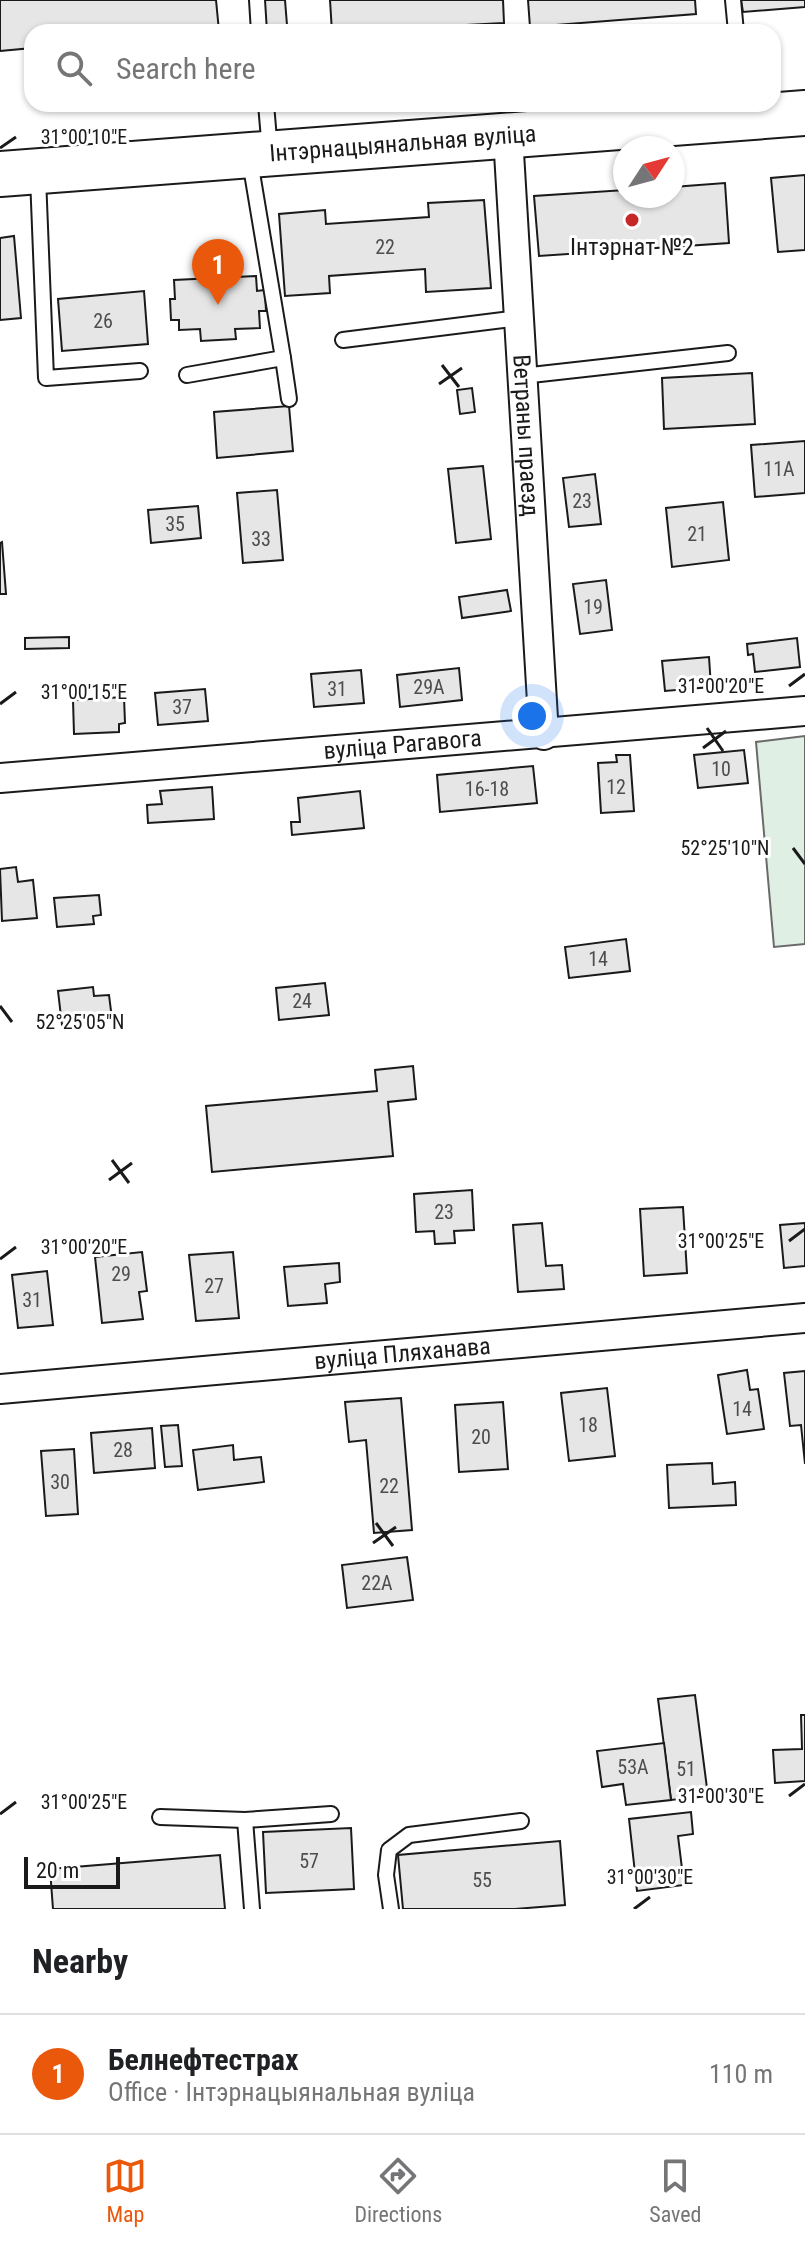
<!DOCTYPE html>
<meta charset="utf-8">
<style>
:root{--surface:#fff;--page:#f6f6f6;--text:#202124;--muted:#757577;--line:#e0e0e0;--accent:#ea580c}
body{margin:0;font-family:"Roboto Condensed",sans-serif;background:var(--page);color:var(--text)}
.compass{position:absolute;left:613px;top:136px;width:72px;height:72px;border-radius:50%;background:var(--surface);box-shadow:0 2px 6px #0004;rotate:54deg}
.scale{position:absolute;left:24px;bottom:20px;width:96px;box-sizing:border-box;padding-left:8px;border:4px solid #1a1a1a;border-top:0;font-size:22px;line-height:28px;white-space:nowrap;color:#1a1a1a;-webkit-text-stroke:6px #fff;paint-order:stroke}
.you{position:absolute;left:532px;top:716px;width:28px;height:28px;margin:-20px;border:6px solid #fff;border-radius:50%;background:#1a73e8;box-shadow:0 0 0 12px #1a73e833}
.badge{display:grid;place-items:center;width:52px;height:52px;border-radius:50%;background:var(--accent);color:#fff;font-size:26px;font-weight:700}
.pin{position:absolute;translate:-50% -66px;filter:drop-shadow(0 2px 4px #0008)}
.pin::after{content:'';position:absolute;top:42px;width:28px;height:24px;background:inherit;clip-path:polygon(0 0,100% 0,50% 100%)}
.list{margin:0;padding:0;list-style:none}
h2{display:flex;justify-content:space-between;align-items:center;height:104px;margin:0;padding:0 32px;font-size:34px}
h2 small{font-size:26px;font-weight:400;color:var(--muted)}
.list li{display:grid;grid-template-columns:52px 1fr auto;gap:24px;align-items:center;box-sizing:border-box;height:120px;padding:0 32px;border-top:2px solid var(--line)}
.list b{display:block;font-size:30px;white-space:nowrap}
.list p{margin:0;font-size:26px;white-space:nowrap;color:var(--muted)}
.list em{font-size:26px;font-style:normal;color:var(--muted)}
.icon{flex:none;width:44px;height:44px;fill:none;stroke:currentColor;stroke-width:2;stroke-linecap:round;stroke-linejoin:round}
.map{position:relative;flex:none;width:805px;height:1909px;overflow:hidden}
.search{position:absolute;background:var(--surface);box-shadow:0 2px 6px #0004;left:24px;right:24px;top:24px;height:88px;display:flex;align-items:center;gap:20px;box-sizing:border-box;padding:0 28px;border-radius:24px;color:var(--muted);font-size:30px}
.sheet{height:224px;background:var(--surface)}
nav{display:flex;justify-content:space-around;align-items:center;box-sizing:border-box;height:112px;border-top:2px solid var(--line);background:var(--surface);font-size:22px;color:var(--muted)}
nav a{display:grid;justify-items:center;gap:4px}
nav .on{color:var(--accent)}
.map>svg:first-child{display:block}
</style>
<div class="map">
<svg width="805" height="1909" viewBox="0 0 805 1909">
<rect width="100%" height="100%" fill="#fff"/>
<!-- green -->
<path fill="#e0efe3" stroke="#6a6a6a" stroke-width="2" d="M805,736v208l-31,3 -18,-205z"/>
<!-- building -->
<g fill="#e6e6e6" stroke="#1a1a1a" stroke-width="2">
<path d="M0,0h216l3,31 -187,1v16l-32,3z"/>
<path d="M261,0h24l2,25 -24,2z"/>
<path d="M330,0h173l1,23 -172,9z"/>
<path d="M528,0h167l1,14 -166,13z"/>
<path d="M741,0h64v7l-62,5z"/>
<path d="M805,175v75l-27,2 -7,-74z"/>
<path d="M725,183l4,60 -190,13 -5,-60 91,-6v6h48v-9z"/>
<path d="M484,200l7,88 -65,4 -1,-23 -96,7 1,17 -45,3 -6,-82 46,-4 1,14 103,-7 -1,-14z"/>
<path d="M14,236l7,82 -21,2v-82z"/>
<path d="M256,276l1,15 8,-1 1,21h-7l1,17 -25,1 1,10 -35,2 -1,-12 -21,1v-10h-8l-1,-21h5l-1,-19z"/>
<path d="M144,291l4,53 -86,7 -4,-52z"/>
<path d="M752,373l3,51 -91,5 -2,-51z"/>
<path d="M472,388l3,24 -15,2 -3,-24z"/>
<path d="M289,406l4,45 -76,7 -3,-46z"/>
<path d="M805,441v52l-50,4 -4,-52z"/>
<path d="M483,466l8,73 -35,4 -8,-74z"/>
<path d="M595,474l6,50 -32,3 -6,-49z"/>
<path d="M277,490l6,70 -40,3 -6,-70z"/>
<path d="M723,502l6,58 -57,7 -6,-59z"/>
<path d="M198,506l3,32 -50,5 -3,-33z"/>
<path d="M2,542l4,52h-6v-51z"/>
<path d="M606,580l6,50 -32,4 -7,-50z"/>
<path d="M507,590l4,21 -49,7 -3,-21z"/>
<path d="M69,637v11l-44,1v-11z"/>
<path d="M797,638l3,29 -45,5 -2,-18 -5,1 -1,-11z"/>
<path d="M709,657l2,30 -46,4 -3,-30z"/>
<path d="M459,668l3,32 -62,7 -3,-32z"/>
<path d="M361,670l3,33 -50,4 -3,-33z"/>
<path d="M205,689l3,32 -50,4 -3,-32z"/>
<path d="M124,697l1,26 -6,1v8l-45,2 -1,-34z"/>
<path d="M744,750l4,33 -50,5 -4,-33z"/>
<path d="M616,755h14l4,56 -33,2 -3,-50 19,-1z"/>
<path d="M533,766l4,37 -97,9 -3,-37z"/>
<path d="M212,787l2,32 -66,4 -1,-18 15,-1 -2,-13z"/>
<path d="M360,791l4,37 -72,7 -1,-13h9l-2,-24z"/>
<path d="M16,867l2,15 15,-2 4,38 -35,3 -2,-52z"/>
<path d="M99,895l2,20 -8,1 1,8 -37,3 -3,-29z"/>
<path d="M626,939l4,32 -61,7 -4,-31z"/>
<path d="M325,983l4,32 -50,5 -3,-32z"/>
<path d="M93,987l1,9 15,-1 3,24 -50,6 -4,-34z"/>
<path d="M413,1066l3,33 -28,3 5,54 -181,16 -6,-66 171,-15 -2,-21z"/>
<path d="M472,1190l2,40 -20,1 1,12 -20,1 -1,-13 -18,1 -2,-38z"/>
<path d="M683,1207l4,66 -43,3 -4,-67z"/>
<path d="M542,1223l4,43 16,-1 2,24 -46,3 -5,-67z"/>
<path d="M805,1223v43l-21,2 -4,-43z"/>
<path d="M142,1252l5,39 -8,1 4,27 -41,4 -7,-66z"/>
<path d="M233,1252l6,66 -43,3 -7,-66z"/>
<path d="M339,1263l1,19 -15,2 2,19 -39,3 -4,-39z"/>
<path d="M47,1271l6,54 -35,3 -6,-53z"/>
<path d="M747,1370l3,20 8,-1 6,40 -37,5 -9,-59z"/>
<path d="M805,1371v93l-4,-39 -11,1 -6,-53z"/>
<path d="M607,1388l8,68 -46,5 -8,-68z"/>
<path d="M401,1398l11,132 -38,3 -8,-93 -17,2 -4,-40z"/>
<path d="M503,1402l5,67 -49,3 -4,-67z"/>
<path d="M178,1425l4,41 -17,1 -4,-41z"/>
<path d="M152,1428l3,40 -61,5 -3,-40z"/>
<path d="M233,1445l1,15 27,-3 3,25 -66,8 -5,-40z"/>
<path d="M74,1449l4,65 -32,2 -5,-65z"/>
<path d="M712,1463l1,21 22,-2 1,23 -67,3 -2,-43z"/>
<path d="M407,1557l6,43 -66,8 -5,-43z"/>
<path d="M695,1695l13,101 -37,4 -13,-101z"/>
<path d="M801,1715h4v66l-30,2 -2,-33 29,-1z"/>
<path d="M664,1743l7,57 -45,5 -3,-21 -21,3 -5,-36z"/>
<path d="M691,1812l2,22 -15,2 6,49 -47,6 -8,-72z"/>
<path d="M351,1828l3,61 -88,4 -3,-61z"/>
<path d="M560,1841l5,64 -50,4h-112l-5,-54z"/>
<path d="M220,1855l5,54h-172l-3,-40z"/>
</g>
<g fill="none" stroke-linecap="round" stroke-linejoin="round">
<defs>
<g id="lane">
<path d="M257,0l2,32"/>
<path d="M733,0l3,32"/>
<path d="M266,104l4,47"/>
<path d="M38,177l8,201 94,-7"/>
<path d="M343,340l176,-22"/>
<path d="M283,358l6,41"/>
<path d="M187,375l96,-17 -33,-197"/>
<path d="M522,376l206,-23"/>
<path d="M160,1817l85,3 86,-6"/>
<path d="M245,1820l7,89"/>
<path d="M391,1909l-5,-34 3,-25 20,-15 112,-14"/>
</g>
<g id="street">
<path id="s1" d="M508,136l36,599"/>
<path id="s2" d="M0,778l805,-67"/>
<path id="s3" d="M0,1389l805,-71"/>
</g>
<g id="primary">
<path id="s4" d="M0,174l805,-61"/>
</g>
</defs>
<!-- lane casing -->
<use href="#lane" stroke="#1a1a1a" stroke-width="18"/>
<!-- street casing -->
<use href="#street" stroke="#1a1a1a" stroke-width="32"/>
<!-- primary casing -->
<use href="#primary" stroke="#1a1a1a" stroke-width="48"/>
<!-- lane -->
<use href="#lane" stroke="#fff" stroke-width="14"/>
<!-- street -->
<use href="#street" stroke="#fff" stroke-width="28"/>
<!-- primary -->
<use href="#primary" stroke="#fff" stroke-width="44"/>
</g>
<!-- ticks -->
<path fill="none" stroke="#1a1a1a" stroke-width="3" d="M0,148l16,-11M442,365l17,22M439,384l23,-16M789,686l16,-12M0,704l16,-12M707,728l16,23M703,748l23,-17M793,848l12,16M0,1006l12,16M112,1160l17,23M109,1180l23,-17M789,1241l16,-12M0,1259l16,-12M376,1523l17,23M373,1543l23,-16M789,1796l16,-12M0,1814l16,-12M634,1909l16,-12"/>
<!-- markers -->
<circle fill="#c62828" stroke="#fff" stroke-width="3" cx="632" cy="220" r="8"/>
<g text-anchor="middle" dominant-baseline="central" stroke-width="6" stroke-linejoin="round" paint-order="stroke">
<!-- number labels -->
<g font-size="20" fill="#4d4d4d">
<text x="385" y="247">22</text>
<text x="103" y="321">26</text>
<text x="779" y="469">11А</text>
<text x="582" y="501">23</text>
<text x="175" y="524">35</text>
<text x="697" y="534">21</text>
<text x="261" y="539">33</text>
<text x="593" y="607">19</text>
<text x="429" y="687">29А</text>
<text x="337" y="689">31</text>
<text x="182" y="707">37</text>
<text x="721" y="769">10</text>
<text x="616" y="787">12</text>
<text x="487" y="789">16-18</text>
<text x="598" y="959">14</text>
<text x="302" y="1001">24</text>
<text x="444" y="1212">23</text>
<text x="121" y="1274">29</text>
<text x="214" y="1286">27</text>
<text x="32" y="1300">31</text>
<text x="742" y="1409">14</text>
<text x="588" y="1425">18</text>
<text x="481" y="1437">20</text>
<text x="123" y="1450">28</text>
<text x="60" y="1482">30</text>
<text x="389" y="1486">22</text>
<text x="377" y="1583">22А</text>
<text x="633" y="1767">53А</text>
<text x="686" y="1769">51</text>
<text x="309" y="1861">57</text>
<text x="482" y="1880">55</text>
</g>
<!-- street labels -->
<g font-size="24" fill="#1a1a1a" stroke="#fff">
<text stroke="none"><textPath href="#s4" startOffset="404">Інтэрнацыянальная вуліца</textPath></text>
<text stroke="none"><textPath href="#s1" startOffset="300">Ветраны праезд</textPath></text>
<text stroke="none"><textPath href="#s2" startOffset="404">вуліца Рагавога</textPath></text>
<text stroke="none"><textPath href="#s3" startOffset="404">вуліца Пляханава</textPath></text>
</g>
<!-- poi labels -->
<g font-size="24" fill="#1a1a1a" stroke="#fff">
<text x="632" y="247">Інтэрнат №2</text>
</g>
</g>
<g font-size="20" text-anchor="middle" fill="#1a1a1a" stroke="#fff" stroke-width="6" stroke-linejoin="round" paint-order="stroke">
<text x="84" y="144">31°00'10"E</text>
<text x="721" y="693">31°00'20"E</text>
<text x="84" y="699">31°00'15"E</text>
<text x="725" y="855">52°25'10"N</text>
<text x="80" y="1029">52°25'05"N</text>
<text x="721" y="1248">31°00'25"E</text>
<text x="84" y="1254">31°00'20"E</text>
<text x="721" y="1803">31°00'30"E</text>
<text x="84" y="1809">31°00'25"E</text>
<text x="650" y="1884">31°00'30"E</text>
</g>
</svg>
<svg class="compass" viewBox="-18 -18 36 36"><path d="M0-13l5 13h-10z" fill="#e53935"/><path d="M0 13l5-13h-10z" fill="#757577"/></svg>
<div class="scale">20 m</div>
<div class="you"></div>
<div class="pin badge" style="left:218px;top:305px">1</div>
<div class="search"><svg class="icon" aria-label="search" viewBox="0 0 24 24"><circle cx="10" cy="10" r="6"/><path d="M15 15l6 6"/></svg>Search here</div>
</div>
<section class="sheet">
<h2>Nearby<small></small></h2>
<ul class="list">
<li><span class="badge">1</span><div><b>Белнефтестрах</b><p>Office · Інтэрнацыянальная вуліца</p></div><em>110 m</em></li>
</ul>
</section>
<nav>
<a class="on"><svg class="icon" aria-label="map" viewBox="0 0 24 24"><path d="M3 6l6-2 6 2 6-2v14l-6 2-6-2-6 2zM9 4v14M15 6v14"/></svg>Map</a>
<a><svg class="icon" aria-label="directions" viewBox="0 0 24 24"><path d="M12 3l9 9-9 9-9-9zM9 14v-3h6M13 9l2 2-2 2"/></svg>Directions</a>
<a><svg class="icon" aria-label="saved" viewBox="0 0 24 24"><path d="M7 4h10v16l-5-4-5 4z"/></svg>Saved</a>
</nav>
